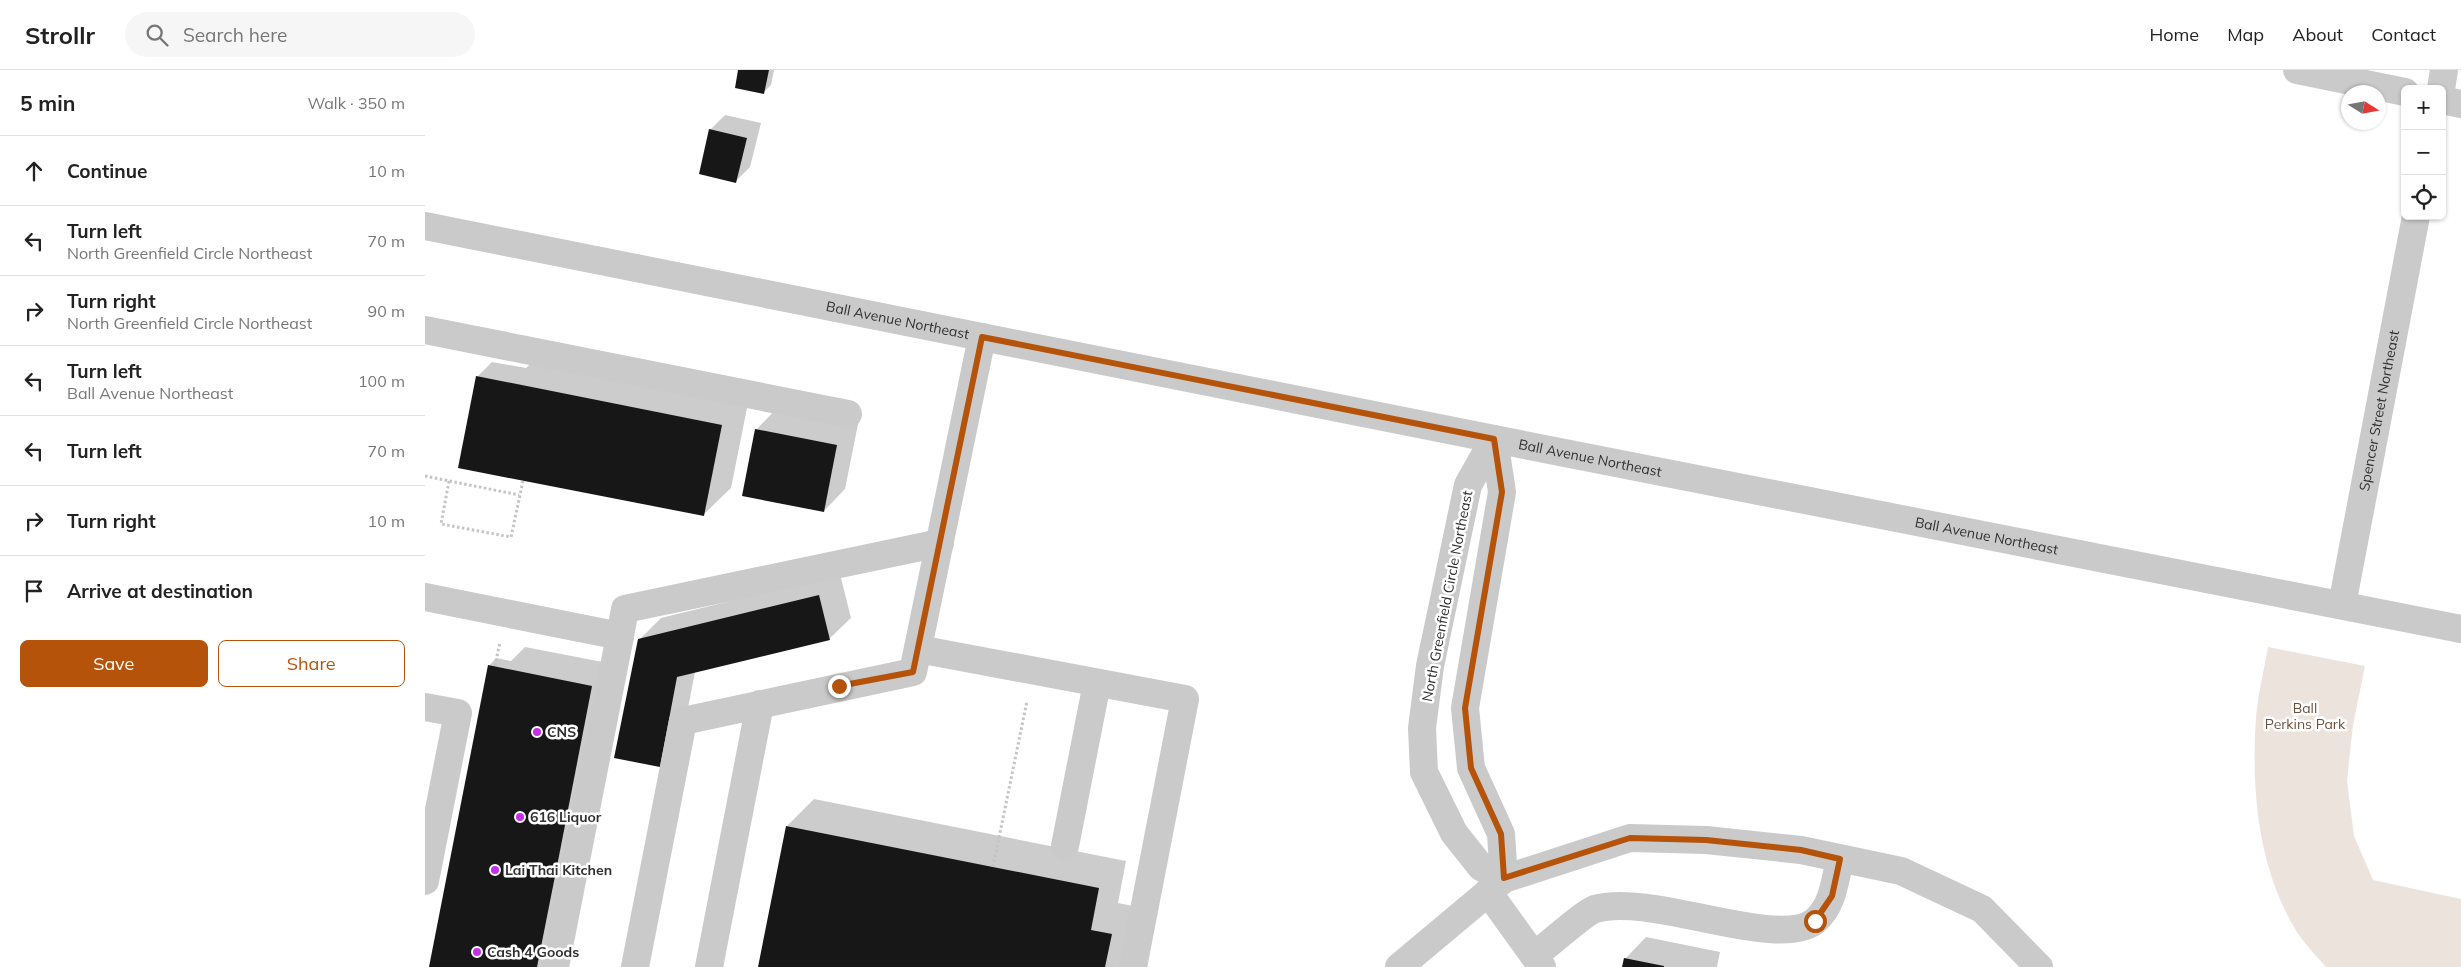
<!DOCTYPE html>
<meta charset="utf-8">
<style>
:root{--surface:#fff;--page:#f6f6f6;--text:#222;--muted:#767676;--line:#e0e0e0;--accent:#b45309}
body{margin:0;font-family:Mulish,sans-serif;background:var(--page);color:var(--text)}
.controls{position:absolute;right:15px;top:15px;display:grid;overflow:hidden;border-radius:8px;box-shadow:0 1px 4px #0004}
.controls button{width:45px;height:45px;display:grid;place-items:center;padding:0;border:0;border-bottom:1px solid var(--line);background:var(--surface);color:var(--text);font:25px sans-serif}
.compass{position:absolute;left:1916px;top:15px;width:45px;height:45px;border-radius:50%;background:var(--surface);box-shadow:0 1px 4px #0004;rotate:101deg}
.stop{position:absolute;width:15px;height:15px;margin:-11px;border:4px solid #b45309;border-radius:50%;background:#fff}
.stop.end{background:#b45309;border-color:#fff;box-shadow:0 1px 5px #0008}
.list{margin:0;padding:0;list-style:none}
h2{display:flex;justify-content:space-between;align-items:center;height:65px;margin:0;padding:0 20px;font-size:21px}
h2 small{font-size:16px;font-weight:400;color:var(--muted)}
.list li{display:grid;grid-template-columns:32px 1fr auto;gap:15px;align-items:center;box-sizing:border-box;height:70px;padding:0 20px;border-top:1px solid var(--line)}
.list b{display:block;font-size:19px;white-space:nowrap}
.list p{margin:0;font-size:16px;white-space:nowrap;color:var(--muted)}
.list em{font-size:16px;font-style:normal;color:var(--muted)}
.actions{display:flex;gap:10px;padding:15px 20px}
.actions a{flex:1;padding:11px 0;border:1px solid var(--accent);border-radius:8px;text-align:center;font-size:18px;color:var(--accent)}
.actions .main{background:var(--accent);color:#fff}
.icon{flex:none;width:28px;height:28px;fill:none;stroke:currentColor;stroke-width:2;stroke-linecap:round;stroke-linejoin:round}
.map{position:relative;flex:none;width:2036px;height:897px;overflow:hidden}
header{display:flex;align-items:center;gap:30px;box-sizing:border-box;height:70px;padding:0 25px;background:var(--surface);border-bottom:1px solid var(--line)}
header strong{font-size:24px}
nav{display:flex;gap:28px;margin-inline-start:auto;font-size:18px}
.search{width:350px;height:45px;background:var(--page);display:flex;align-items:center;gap:12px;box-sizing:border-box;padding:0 18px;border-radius:28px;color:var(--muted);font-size:19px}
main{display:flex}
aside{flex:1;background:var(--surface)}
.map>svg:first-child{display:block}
</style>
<header>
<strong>Strollr</strong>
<div class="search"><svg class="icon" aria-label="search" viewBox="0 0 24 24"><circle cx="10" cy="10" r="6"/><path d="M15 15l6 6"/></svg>Search here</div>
<nav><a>Home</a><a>Map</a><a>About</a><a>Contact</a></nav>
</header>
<main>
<aside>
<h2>5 min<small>Walk · 350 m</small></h2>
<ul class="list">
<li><svg class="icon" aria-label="ahead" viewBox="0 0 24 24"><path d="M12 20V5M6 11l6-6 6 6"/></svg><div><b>Continue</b></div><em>10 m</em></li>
<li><svg class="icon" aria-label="left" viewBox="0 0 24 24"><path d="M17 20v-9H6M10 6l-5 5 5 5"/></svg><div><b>Turn left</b><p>North Greenfield Circle Northeast</p></div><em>70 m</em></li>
<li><svg class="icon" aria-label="right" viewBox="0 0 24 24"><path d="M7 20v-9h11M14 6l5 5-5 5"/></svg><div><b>Turn right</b><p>North Greenfield Circle Northeast</p></div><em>90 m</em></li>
<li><svg class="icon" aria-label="left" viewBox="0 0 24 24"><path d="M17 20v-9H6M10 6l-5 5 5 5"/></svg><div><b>Turn left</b><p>Ball Avenue Northeast</p></div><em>100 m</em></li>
<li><svg class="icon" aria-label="left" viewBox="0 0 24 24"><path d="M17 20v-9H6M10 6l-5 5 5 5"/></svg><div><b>Turn left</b></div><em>70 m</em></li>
<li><svg class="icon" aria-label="right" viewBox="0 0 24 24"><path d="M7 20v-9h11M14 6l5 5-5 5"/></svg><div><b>Turn right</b></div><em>10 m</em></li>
<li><svg class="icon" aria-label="arrive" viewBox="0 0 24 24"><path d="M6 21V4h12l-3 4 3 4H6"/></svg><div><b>Arrive at destination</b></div></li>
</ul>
<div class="actions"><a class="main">Save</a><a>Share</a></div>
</aside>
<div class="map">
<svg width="2036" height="897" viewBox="0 0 2036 897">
<rect width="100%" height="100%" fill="#fff"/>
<!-- green -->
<path fill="#ede3dd" d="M1843,577l97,19 -12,59 -6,56 7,55 19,44 88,19v68h-135c-10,-11 -21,-23 -29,-35 -39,-63 -46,-142 -41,-214 2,-24 8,-48 12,-71z"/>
<!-- shadow -->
<g fill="#0003">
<path d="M315,0h34l-3,15 -7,7z"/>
<path d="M300,45l36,8 -11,44 -15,15 -25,-52z"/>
<path d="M113,286l211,42 -18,90 -28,27 -226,-138 15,-15 34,6z"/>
<path d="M352,338l81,16 -13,65 -21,22 -68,-81z"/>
<path d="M415,504l11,44 -22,21 -134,33 -14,72 -22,21 -20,-125 22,-22z"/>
<path d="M100,577l88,17 -59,303h-124l59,-301 7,-8 15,3z"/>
<path d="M389,729l312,62 -8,42 20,4 -12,60h-367l28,-141z"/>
<path d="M1221,867l74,15 -3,15h-94l2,-8z"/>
</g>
<!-- building -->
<g fill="#171717">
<path d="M313,0h31l-5,24 -29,-6z"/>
<path d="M284,59l38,9 -11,45 -37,-9z"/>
<path d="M51,306l246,49 -18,91 -246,-48z"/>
<path d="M330,359l82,16 -13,67 -82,-16z"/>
<path d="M394,525l11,45 -153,37 -17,90 -46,-9 24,-119z"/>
<path d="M63,595l104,21 -33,170 -22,111h-108z"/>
<path d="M361,756l313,62 -8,42 21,4 -7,33h-347z"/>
<path d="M1199,888l40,8v1h-42z"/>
</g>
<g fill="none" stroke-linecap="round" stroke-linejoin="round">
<!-- path -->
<g stroke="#c4c4c4" stroke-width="3" stroke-dasharray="2.5 2.5" stroke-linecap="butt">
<path d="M0,406l94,19"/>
<path d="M24,411l-8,43 70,13 12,-56"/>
<path d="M70,596l5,-24"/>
<path d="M568,797l34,-166"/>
</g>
<!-- minor -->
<g stroke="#cacaca" stroke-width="28">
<path d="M1872,0l108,22"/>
<path d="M2016,19l3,-19"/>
<path d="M2017,30l19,4"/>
<path id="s1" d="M0,156l1069,213 967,190"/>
<path d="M0,260l423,84"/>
<path d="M1069,369l8,53 -37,216 6,60 30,66 3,45 -23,-12 -27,-34 -30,-61 -2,-44 8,-62 38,-181z"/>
<path d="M0,527l195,39 5,-27 315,-66"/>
<path id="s2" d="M1917,535l74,-389"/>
<path d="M493,579l267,50 -52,268"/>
<path d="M0,637l33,6 -33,168"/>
<path d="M640,776l32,-163"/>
<path d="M1063,822l54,75"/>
<path d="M1110,885c11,-8 50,-43 60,-46 55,-17 183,42 220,12 18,-15 20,-41 25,-62"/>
<path d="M130,897l65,-331"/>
<path d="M210,897l48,-246 230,-49 69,-335"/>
<path d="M284,897l51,-263"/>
<path d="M974,897l105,-88 126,-41 76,2 95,10 100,21 81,38 57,58"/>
</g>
</g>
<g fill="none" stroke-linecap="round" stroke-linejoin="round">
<!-- route -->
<path stroke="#b45309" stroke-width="6" d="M414,616l74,-14 69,-335 512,102 8,53 -37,216 6,60 30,66 3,44 126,-40 76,2 95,10 39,9 -8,37 -17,25"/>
</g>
<!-- markers -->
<g fill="#c42fe9" stroke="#fff" stroke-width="2">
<circle cx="112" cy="662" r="5"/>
<circle cx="95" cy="747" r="5"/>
<circle cx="70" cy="800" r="5"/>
<circle cx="52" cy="882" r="5"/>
</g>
<g text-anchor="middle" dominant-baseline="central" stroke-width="5" stroke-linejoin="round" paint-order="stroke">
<!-- street labels -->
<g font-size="14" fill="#303030" stroke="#fff">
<text stroke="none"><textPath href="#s1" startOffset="482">Ball Avenue Northeast</textPath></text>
<text stroke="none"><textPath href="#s2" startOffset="198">Spencer Street Northeast</textPath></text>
<text stroke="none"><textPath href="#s1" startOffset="1188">Ball Avenue Northeast</textPath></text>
<text stroke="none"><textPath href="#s1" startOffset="1592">Ball Avenue Northeast</textPath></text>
<text transform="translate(1022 526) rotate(-79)">North Greenfield Circle Northeast</text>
</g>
<!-- park labels -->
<g font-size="14" fill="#6d4f3c" stroke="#fff">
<text x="1880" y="638">Ball<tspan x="1880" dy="16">Perkins Park</tspan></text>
</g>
<!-- poi labels -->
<g font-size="14" font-weight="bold" fill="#303030" stroke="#fff" text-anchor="start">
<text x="122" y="662">CNS</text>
<text x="105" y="747">616 Liquor</text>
<text x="80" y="800">Lai Thai Kitchen</text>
<text x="62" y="882">Cash 4 Goods</text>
</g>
</g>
</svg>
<div class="controls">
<button>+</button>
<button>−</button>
<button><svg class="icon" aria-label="locate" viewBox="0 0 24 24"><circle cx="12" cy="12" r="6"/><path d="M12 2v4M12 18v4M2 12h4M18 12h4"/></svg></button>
</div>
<svg class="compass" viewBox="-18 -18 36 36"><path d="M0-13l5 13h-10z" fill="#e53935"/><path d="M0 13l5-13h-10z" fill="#767676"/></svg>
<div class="stop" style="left:1390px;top:851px"></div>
<div class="stop end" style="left:414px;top:616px"></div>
</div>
</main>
